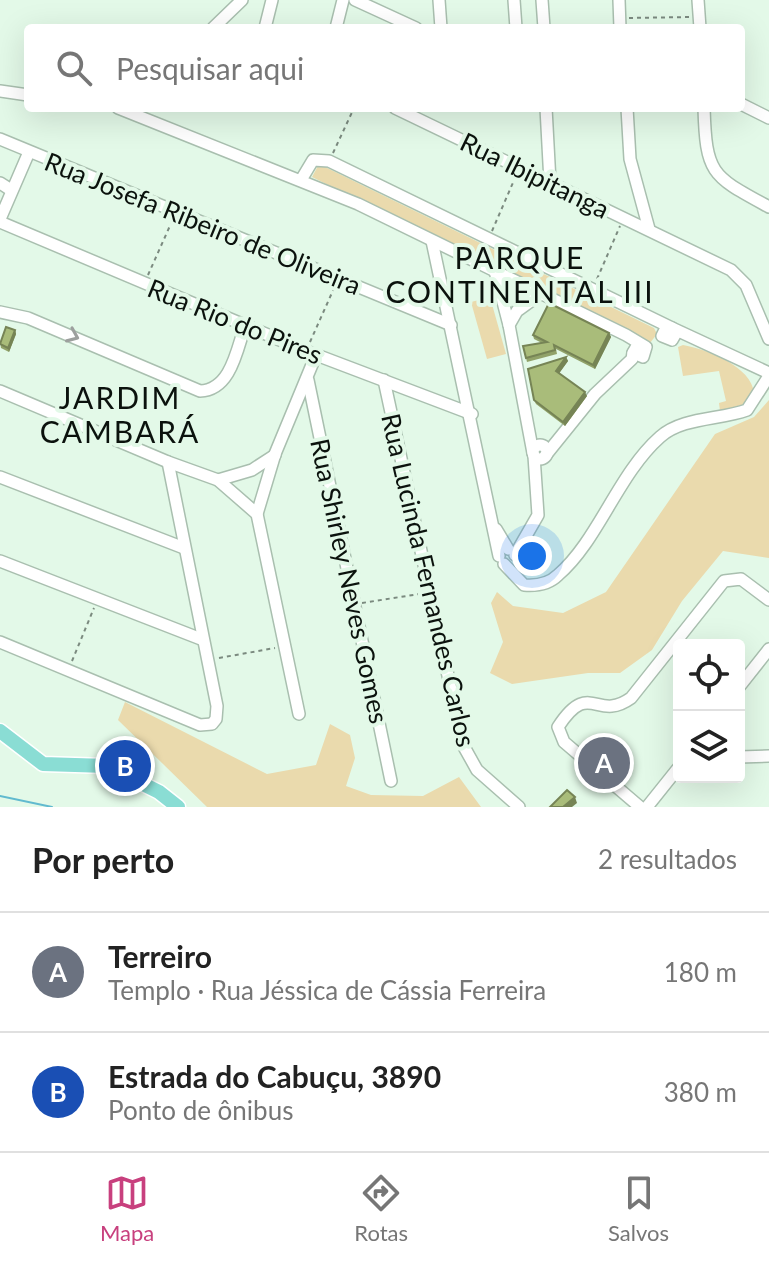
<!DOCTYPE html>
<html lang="pt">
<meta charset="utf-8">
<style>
:root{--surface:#fff;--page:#f6f6f6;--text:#222;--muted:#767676;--line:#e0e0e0;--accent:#c8407e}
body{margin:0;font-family:Lato,sans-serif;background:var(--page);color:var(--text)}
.controls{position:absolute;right:24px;bottom:24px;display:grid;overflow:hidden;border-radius:8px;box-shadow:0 8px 32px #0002}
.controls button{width:72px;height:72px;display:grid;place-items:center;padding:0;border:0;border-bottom:2px solid var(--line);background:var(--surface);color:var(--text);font:40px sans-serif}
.you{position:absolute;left:532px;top:556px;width:28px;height:28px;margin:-20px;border:6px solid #fff;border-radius:50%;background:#1a73e8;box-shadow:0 0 0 12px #1a73e833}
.badge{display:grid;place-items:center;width:52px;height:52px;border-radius:50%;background:var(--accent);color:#fff;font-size:26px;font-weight:700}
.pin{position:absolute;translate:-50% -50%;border:4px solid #fff;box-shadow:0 2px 8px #0006}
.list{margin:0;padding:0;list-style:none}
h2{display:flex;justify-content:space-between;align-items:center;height:104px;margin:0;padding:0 32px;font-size:34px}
h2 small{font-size:26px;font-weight:400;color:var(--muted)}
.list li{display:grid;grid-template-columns:52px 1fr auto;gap:24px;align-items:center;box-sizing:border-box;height:120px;padding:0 32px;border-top:2px solid var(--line)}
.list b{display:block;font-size:30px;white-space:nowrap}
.list p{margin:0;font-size:26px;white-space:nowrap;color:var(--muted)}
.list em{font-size:26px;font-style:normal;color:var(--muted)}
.icon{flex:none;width:44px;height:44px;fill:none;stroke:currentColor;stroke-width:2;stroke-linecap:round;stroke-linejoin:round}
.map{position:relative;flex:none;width:769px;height:807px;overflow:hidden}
.search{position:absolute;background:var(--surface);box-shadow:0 8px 32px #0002;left:24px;right:24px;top:24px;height:88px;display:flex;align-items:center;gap:20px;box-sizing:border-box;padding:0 28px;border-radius:8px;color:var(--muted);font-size:30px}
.sheet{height:344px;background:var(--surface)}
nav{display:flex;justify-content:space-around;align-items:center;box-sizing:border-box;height:112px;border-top:2px solid var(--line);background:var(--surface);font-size:22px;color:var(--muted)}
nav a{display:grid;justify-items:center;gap:4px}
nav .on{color:var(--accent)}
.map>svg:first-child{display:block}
</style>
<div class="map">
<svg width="769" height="807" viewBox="0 0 769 807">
<rect width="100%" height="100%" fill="#e3f9e8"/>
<!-- green -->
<g fill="#eadaad">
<path d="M319,164l335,164 3,6 -7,9 -6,-3 -332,-163z"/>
<path d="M490,297l16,57 -19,5 -16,-57z"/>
<path d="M683,345c24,4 69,22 71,48l-15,15 -19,3 -1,-8 7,-2 -7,-30 -36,5 -5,-29z"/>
<path d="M769,400v158l-46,-7 -41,50 -30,49 -32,23h-32l-76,11 -22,-11 13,-31 -12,-39 6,-11 16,14 50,7 43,-21 109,-158 39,-17z"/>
<path d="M125,702l142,72 49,-9 14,-41 20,11 5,23 -9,28 25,9 52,1 36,-19 22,30h-274l-89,-87z"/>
</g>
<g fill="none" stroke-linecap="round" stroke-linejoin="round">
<!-- stream -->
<path stroke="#61bacf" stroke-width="2" d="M0,796l52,11"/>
<defs>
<g id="minor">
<path d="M355,0l61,28"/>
<path d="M439,0l2,28"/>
<path d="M514,0l2,28"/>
<path d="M542,0l2,28"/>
<path d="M619,0l1,28"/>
<path d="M698,0l2,28"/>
<path d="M213,28l29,-28"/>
<path d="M265,28l7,-28"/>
<path d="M336,28l7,-28"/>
<path d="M0,91l28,4"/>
<path d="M741,104l28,14"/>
<path d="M118,108l240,96 268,131 20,12 -3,10 -10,-4 5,-9"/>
<path d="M395,108l336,162 15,15 23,54"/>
<path d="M546,108l4,74"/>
<path d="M627,108l3,51 19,70"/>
<path d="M704,108c2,67 8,68 65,99"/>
<path d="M0,139l451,186"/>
<path d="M301,180l12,-20 16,1 343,167 4,5 -4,7 -10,-4 4,-8"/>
<path d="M0,183l11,7"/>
<path d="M0,219l29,-67"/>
<path d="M0,222l306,129 166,63"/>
<path d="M432,241l67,315"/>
<path d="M495,271l14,54"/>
<path d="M0,312l28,6 172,73c31,-1 37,-42 45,-65"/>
<path d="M672,328l97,45"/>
<path d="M308,380l83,401"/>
<path d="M384,380l79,365 14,25 42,37"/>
<path d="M0,391l168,71 50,18 39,34 42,200"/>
<circle cx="540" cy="452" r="7"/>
<path d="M533,453l-24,-128 8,-14 22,-16"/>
<path d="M545,456l50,-62 37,-35 1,-6"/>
<path d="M0,477l184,71"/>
<path d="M218,480l34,-10 23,-15"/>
<path d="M257,514l18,-60 41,-99"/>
<path d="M496,529l12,20"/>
<path d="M515,555l23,-40 -4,-59"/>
<path d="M0,561l201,78"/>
<path d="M504,564l20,21c12,1 25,-1 34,-10 40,-34 60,-101 102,-138 22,-20 60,-17 87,-27l22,-34"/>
<path d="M0,642l200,83 12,-1 4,-5 1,-13 -49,-244"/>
<path d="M739,687l30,-38"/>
<path d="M739,757l30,-1"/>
<path d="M640,807l-76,-65 -6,-15c32,-49 38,-4 73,-29l93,-117 17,-2 28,21"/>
<path d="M647,807l32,-40"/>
</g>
<path id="major" d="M0,731l43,33 64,2 52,26 19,15"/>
</defs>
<!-- minor casing -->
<use href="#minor" stroke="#a9bfaf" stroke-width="14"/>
<!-- major casing -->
<use href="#major" stroke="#fff" stroke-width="17"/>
<!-- path -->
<g stroke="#7b8a7f" stroke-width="2" stroke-dasharray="4 4" stroke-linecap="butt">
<path d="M629,18l61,-1"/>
<path d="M333,153l21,-45"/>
<path d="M492,231l23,-53"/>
<path d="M148,275l25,-56"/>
<path d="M597,279l23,-53"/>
<path d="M310,342l25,-56"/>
<path d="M362,603l57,-9"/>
<path d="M219,658l56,-10"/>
<path d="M72,661l22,-53"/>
</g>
<!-- minor -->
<use href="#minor" stroke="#fff" stroke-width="11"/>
<!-- major -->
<use href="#major" stroke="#8addd4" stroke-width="14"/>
</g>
<!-- wall -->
<g fill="#91a269">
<path d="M15,330l1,4 -7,18 -8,-4 -1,-6z"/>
<path d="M609,333l2,4 -16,32 -39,-20 1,5 -30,8 -4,-16 19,-3 -8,-4 -1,-4z"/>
<path d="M566,357l2,4 -9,12 28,23 -22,30 -29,-22 -2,-4z"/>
</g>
<!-- shaded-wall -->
<g fill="#768455">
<path d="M15,330l1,4 -7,18 -1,-4z"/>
<path d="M609,333l2,4 -16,32 -2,-4z"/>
<path d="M566,357l2,4 -10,14 -2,-4z"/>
<path d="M585,392l2,4 -22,30 -2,-4z"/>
<path d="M575,797l2,6 -5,4h-9z"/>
</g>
<!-- building -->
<g fill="#a9bc7a" stroke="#768455" stroke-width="2">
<path d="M549,303l60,30 -16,32 -39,-20 1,5 -29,8 -3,-12 24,-4 -14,-7z"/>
<path d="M6,327l9,3 -7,18 -8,-4z"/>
<path d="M566,357l-10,14 29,21 -22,30 -29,-22 -6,-31z"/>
<path d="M567,790l8,7 -12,10h-13z"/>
</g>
<!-- one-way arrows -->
<defs><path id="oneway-chevron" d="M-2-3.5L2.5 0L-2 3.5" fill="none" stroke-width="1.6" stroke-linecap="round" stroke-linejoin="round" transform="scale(2)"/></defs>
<use stroke="#9da09e" href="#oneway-chevron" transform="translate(73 336) rotate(23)"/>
<g text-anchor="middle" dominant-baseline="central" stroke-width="8" stroke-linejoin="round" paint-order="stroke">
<!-- street labels -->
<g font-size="26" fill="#0b120d" stroke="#e3f9e8">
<text transform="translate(535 175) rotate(26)">Rua Ibipitanga</text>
<text transform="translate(203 223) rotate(22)">Rua Josefa Ribeiro de Oliveira</text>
<text transform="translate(235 321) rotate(22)">Rua Rio do Pires</text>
<text transform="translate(429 580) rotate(77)">Rua Lucinda Fernandes Carlos</text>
<text transform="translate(350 581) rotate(78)">Rua Shirley Neves Gomes</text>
</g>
<!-- quarter labels -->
<g font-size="30" letter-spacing="2" fill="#0b120d" stroke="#e3f9e8">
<text x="520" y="257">PARQUE<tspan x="520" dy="34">CONTINENTAL III</tspan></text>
<text x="120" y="397">JARDIM<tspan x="120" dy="34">CAMBARÁ</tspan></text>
</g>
</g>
</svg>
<div class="controls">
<button><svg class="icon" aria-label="locate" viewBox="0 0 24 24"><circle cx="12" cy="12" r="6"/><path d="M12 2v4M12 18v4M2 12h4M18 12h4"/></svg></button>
<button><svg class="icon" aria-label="layers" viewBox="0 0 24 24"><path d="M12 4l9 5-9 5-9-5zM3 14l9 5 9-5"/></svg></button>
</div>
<div class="you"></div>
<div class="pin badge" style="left:604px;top:763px;background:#6b7280">A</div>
<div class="pin badge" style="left:125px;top:766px;background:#1a4fb4">B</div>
<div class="search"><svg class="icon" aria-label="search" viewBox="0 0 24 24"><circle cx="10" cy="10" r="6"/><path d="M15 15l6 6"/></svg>Pesquisar aqui</div>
</div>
<section class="sheet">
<h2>Por perto<small>2 resultados</small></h2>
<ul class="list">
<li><span class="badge" style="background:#6b7280">A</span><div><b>Terreiro</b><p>Templo · Rua Jéssica de Cássia Ferreira</p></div><em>180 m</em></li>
<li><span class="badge" style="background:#1a4fb4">B</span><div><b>Estrada do Cabuçu, 3890</b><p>Ponto de ônibus</p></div><em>380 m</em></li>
</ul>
</section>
<nav>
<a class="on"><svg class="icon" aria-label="map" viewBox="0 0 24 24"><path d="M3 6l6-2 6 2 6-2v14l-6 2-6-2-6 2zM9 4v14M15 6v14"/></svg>Mapa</a>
<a><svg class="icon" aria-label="directions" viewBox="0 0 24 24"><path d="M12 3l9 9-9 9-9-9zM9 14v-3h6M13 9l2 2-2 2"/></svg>Rotas</a>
<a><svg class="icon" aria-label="saved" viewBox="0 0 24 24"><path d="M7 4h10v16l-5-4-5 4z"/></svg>Salvos</a>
</nav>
